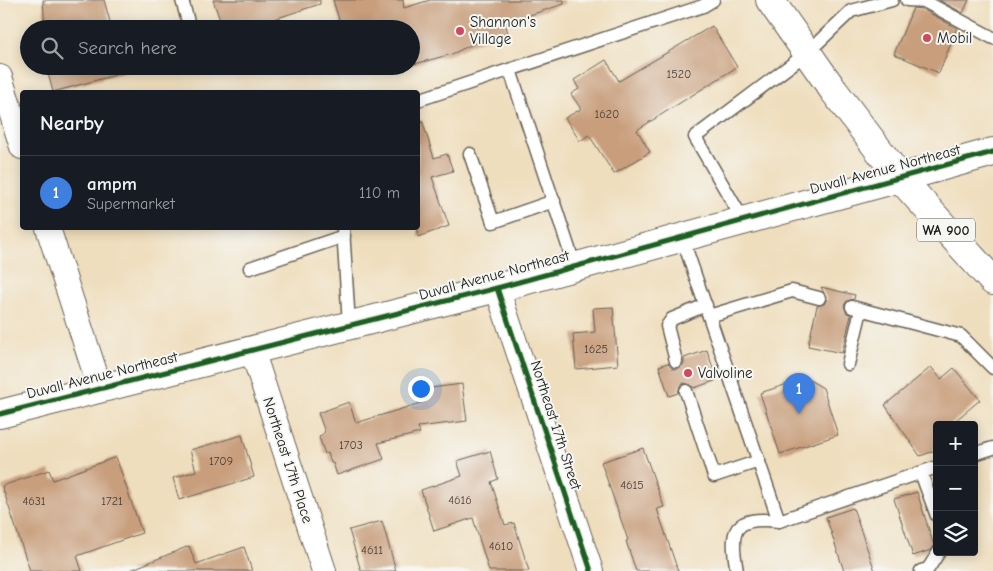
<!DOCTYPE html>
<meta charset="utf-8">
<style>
:root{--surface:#171b24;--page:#20242c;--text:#f1f3f6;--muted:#9ea1a6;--line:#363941;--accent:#0b8043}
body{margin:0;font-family:"Comic Neue",sans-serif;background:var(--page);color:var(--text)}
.controls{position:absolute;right:15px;bottom:15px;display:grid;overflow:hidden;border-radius:5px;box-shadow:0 2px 12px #0003}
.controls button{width:45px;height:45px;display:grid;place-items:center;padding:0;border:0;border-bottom:1px solid var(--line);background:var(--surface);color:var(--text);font:25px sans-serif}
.you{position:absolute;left:420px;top:388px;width:18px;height:18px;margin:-12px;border:4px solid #fff;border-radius:50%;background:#1a73e8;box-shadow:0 0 0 8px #1a73e833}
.badge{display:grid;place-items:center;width:32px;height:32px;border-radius:50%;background:var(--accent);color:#fff;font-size:16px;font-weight:700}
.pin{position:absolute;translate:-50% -41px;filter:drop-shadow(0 1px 2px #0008)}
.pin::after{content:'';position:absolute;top:26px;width:18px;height:15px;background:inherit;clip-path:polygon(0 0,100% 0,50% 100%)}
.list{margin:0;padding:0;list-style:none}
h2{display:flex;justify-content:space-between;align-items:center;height:65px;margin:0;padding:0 20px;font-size:21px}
h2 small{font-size:16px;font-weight:400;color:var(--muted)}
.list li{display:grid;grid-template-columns:32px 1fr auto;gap:15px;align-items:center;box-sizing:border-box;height:75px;padding:0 20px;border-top:1px solid var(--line)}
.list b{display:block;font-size:19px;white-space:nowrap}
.list p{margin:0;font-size:16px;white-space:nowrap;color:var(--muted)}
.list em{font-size:16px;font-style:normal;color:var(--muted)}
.icon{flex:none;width:28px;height:28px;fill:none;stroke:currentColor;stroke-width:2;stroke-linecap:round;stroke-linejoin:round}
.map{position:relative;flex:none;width:993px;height:571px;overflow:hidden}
.search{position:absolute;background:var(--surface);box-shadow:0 2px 12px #0003;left:20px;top:20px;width:400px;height:55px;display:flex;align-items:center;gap:12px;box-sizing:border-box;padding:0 18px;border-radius:28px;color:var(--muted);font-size:19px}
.panel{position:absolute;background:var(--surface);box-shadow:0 2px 12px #0003;left:20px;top:90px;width:400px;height:140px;border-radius:5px}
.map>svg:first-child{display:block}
</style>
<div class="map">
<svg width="993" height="571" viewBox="0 0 993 571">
<rect width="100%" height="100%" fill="#f6f6f2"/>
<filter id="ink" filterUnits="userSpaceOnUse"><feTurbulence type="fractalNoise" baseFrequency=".02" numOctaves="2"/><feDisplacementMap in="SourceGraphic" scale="10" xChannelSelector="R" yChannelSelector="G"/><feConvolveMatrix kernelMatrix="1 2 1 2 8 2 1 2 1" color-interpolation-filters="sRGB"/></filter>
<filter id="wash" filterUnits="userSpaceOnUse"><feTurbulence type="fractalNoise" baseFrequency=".0096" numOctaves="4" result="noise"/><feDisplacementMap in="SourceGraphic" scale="20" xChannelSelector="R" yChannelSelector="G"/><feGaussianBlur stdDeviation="1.12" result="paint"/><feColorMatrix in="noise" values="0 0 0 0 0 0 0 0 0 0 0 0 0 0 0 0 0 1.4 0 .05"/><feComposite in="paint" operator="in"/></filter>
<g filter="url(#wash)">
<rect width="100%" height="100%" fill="#efdebd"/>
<g id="blocks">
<!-- building -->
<g fill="#c89e7b">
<path d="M43,0h61l8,29h-67z"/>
<path d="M213,0h107v4l-76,25h-21z"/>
<path d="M333,0h70l1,8 26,-8h134v4l-59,19 3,10 -33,10 -23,11 -41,11v-36h-69z"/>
<path d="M939,0h30l-6,13z"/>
<path d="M913,8l9,1 35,19 -18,45 -45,-19z"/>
<path d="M712,26l25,41 -100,63 13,22 -36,22 -25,-39 -9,6 -15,-23 16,-9 -10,-15 8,-5 -5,-9 32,-20 13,21z"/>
<path d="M46,66h83l1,5 -77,21z"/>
<path d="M422,120l12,38 13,-4 6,17 -21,6 17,49 -31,11v-116z"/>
<path d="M821,287l34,8 -1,4 -7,2 -3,4 2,7 5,3 -9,38 -34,-7 9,-40 7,-2 3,-4z"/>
<path d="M613,307l5,58 -42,4 -3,-35 22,-2 -2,-24z"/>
<path d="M707,350l10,30 -23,8 -3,-3 -7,-2 -4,3 -2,7 -9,3 -10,-30 9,-3 5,6h5l6,-5v-6z"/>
<path d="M931,367l10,12 13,-11 26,32 -30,25h-13v25l-17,6 -35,-51z"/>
<path d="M806,378l17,10 15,47 -58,19 -20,-61z"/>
<path d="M462,384l5,37 -49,6 2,6 -42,10 6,16 -47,16 -4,-12h-2l-3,-10 -3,1 -6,-17 6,-5 -7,-19 31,-11 7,21 68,-21 -1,-13z"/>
<path d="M242,435l12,42 -75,23 -6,-22 23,-7 -6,-21z"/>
<path d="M643,448l21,59 -7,2 21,62h-42l-10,-30 2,-1 -27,-78z"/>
<path d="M490,451l8,28 -7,3 14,43 9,-2 15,48h-40l-16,-53 -39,13 -13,-41 41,-14 -5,-15z"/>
<path d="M116,457l26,76 -65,23 5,15h-52l-28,-85 47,-16 4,10z"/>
<path d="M917,492l17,54 -3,4 -18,6 -19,-57z"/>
<path d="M853,508l22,63h-31l-18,-54z"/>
<path d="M382,521l14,50h-35l-12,-41z"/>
<path d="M189,546l7,18 48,-17 8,24h-124z"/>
</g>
</g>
</g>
<g filter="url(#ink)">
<use href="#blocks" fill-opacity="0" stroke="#666054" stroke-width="1"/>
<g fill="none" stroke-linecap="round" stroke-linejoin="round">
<defs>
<g id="service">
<path d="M182,0l8,29"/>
<path d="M907,0l17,1 69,37"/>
<path d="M510,70l65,197"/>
<path d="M418,100l285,-94 10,-6"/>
<path d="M470,154l23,68 61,-21"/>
<path d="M743,220l-48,-83 112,-84 44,-42 41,-11"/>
<path d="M343,228l6,97"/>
<path d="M682,237l97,284 158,-54"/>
<path d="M250,268l94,-32"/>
<path d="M852,307l109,29 32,32"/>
<path d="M709,316l83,-25 27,7"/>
<path d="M676,361l-9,-35 5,-7 34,-14"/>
<path d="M848,364l13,-54"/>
<path d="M686,391l28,85 45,-15"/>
<path d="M974,454l19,-6"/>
<path d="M921,473l16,43"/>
<path d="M737,571c-8,-42 -4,-55 42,-50"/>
<path d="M921,571l7,-2 11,-17"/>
</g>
<g id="minor">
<path d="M0,77l22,70"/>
<path d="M48,228l52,160"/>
<path d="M497,288l94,283"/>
<path d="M252,350l72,221"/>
</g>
<path id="secondary" d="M770,0l64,91 66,87 93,-26"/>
<path id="primary" d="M0,414l497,-126 403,-110 93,103"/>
</defs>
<!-- service casing -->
<use href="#service" stroke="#666054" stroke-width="15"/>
<!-- minor casing -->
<use href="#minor" stroke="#666054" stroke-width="26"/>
<!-- secondary casing -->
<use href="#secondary" stroke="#666054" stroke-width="30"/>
<!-- primary casing -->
<use href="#primary" stroke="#666054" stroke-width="30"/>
<!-- service -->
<use href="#service" stroke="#fff" stroke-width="12"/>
<!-- minor -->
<use href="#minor" stroke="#fff" stroke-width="24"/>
<!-- secondary -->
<use href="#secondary" stroke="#fff" stroke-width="28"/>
<!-- primary -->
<use href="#primary" stroke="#fff" stroke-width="28"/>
<defs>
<g id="cycleway">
<path d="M497,288l94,283"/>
<path d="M0,414l497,-126 496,-136"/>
</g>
</defs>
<!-- cycleway casing -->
<use href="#cycleway" stroke="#f6f6f2" stroke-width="8"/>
<!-- cycleway -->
<use href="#cycleway" stroke="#1b5e20" stroke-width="5"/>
</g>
</g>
<!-- markers -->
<g fill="#d1495b" stroke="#f6f6f2" stroke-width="2">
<circle cx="460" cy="31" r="5"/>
<circle cx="927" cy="38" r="5"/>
<circle cx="688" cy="373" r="5"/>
</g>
<g text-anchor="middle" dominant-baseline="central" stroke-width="4" stroke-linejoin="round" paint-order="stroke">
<!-- number labels -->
<g font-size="12" fill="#473c34">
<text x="679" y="74">1520</text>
<text x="607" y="114">1620</text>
<text x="596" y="349">1625</text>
<text x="351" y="445">1703</text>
<text x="221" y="461">1709</text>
<text x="632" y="485">4615</text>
<text x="460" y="500">4616</text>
<text x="34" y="501">4631</text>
<text x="112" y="501">1721</text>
<text x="501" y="546">4610</text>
<text x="372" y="550">4611</text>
</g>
<!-- shield labels -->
<rect fill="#f6f6f2" stroke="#5d5d5c" stroke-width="1" x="917" y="218.5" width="58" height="23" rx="4"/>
<g font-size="14" font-weight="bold" fill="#1c1c1c">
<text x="946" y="230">WA 900</text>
</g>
<!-- poi labels -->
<g font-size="15" fill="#1c1c1c" stroke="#f6f6f2" text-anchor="start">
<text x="470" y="22">Shannon's<tspan x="470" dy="17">Village</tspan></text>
<text x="937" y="38">Mobil</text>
<text x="698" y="373">Valvoline</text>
</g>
<!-- street labels -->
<g font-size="15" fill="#1c1c1c" stroke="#f6f6f2">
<text transform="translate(885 169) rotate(-15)">Duvall Avenue Northeast</text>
<text transform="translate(494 275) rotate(-15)">Duvall Avenue Northeast</text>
<text transform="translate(102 375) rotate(-14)">Duvall Avenue Northeast</text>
<text transform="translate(556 425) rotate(72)">Northeast 17th Street</text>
<text transform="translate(288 460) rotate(72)">Northeast 17th Place</text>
</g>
</g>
</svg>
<div class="controls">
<button>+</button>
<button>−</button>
<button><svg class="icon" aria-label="layers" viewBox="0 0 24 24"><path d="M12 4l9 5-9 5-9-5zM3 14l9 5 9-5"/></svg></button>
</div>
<div class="you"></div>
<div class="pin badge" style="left:799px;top:414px;background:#3f7fe0">1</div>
<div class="search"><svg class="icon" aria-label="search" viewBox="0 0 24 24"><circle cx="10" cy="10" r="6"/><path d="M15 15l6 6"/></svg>Search here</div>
<section class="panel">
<h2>Nearby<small></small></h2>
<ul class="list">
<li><span class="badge" style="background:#3f7fe0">1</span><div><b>ampm</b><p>Supermarket</p></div><em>110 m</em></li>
</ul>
</section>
</div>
